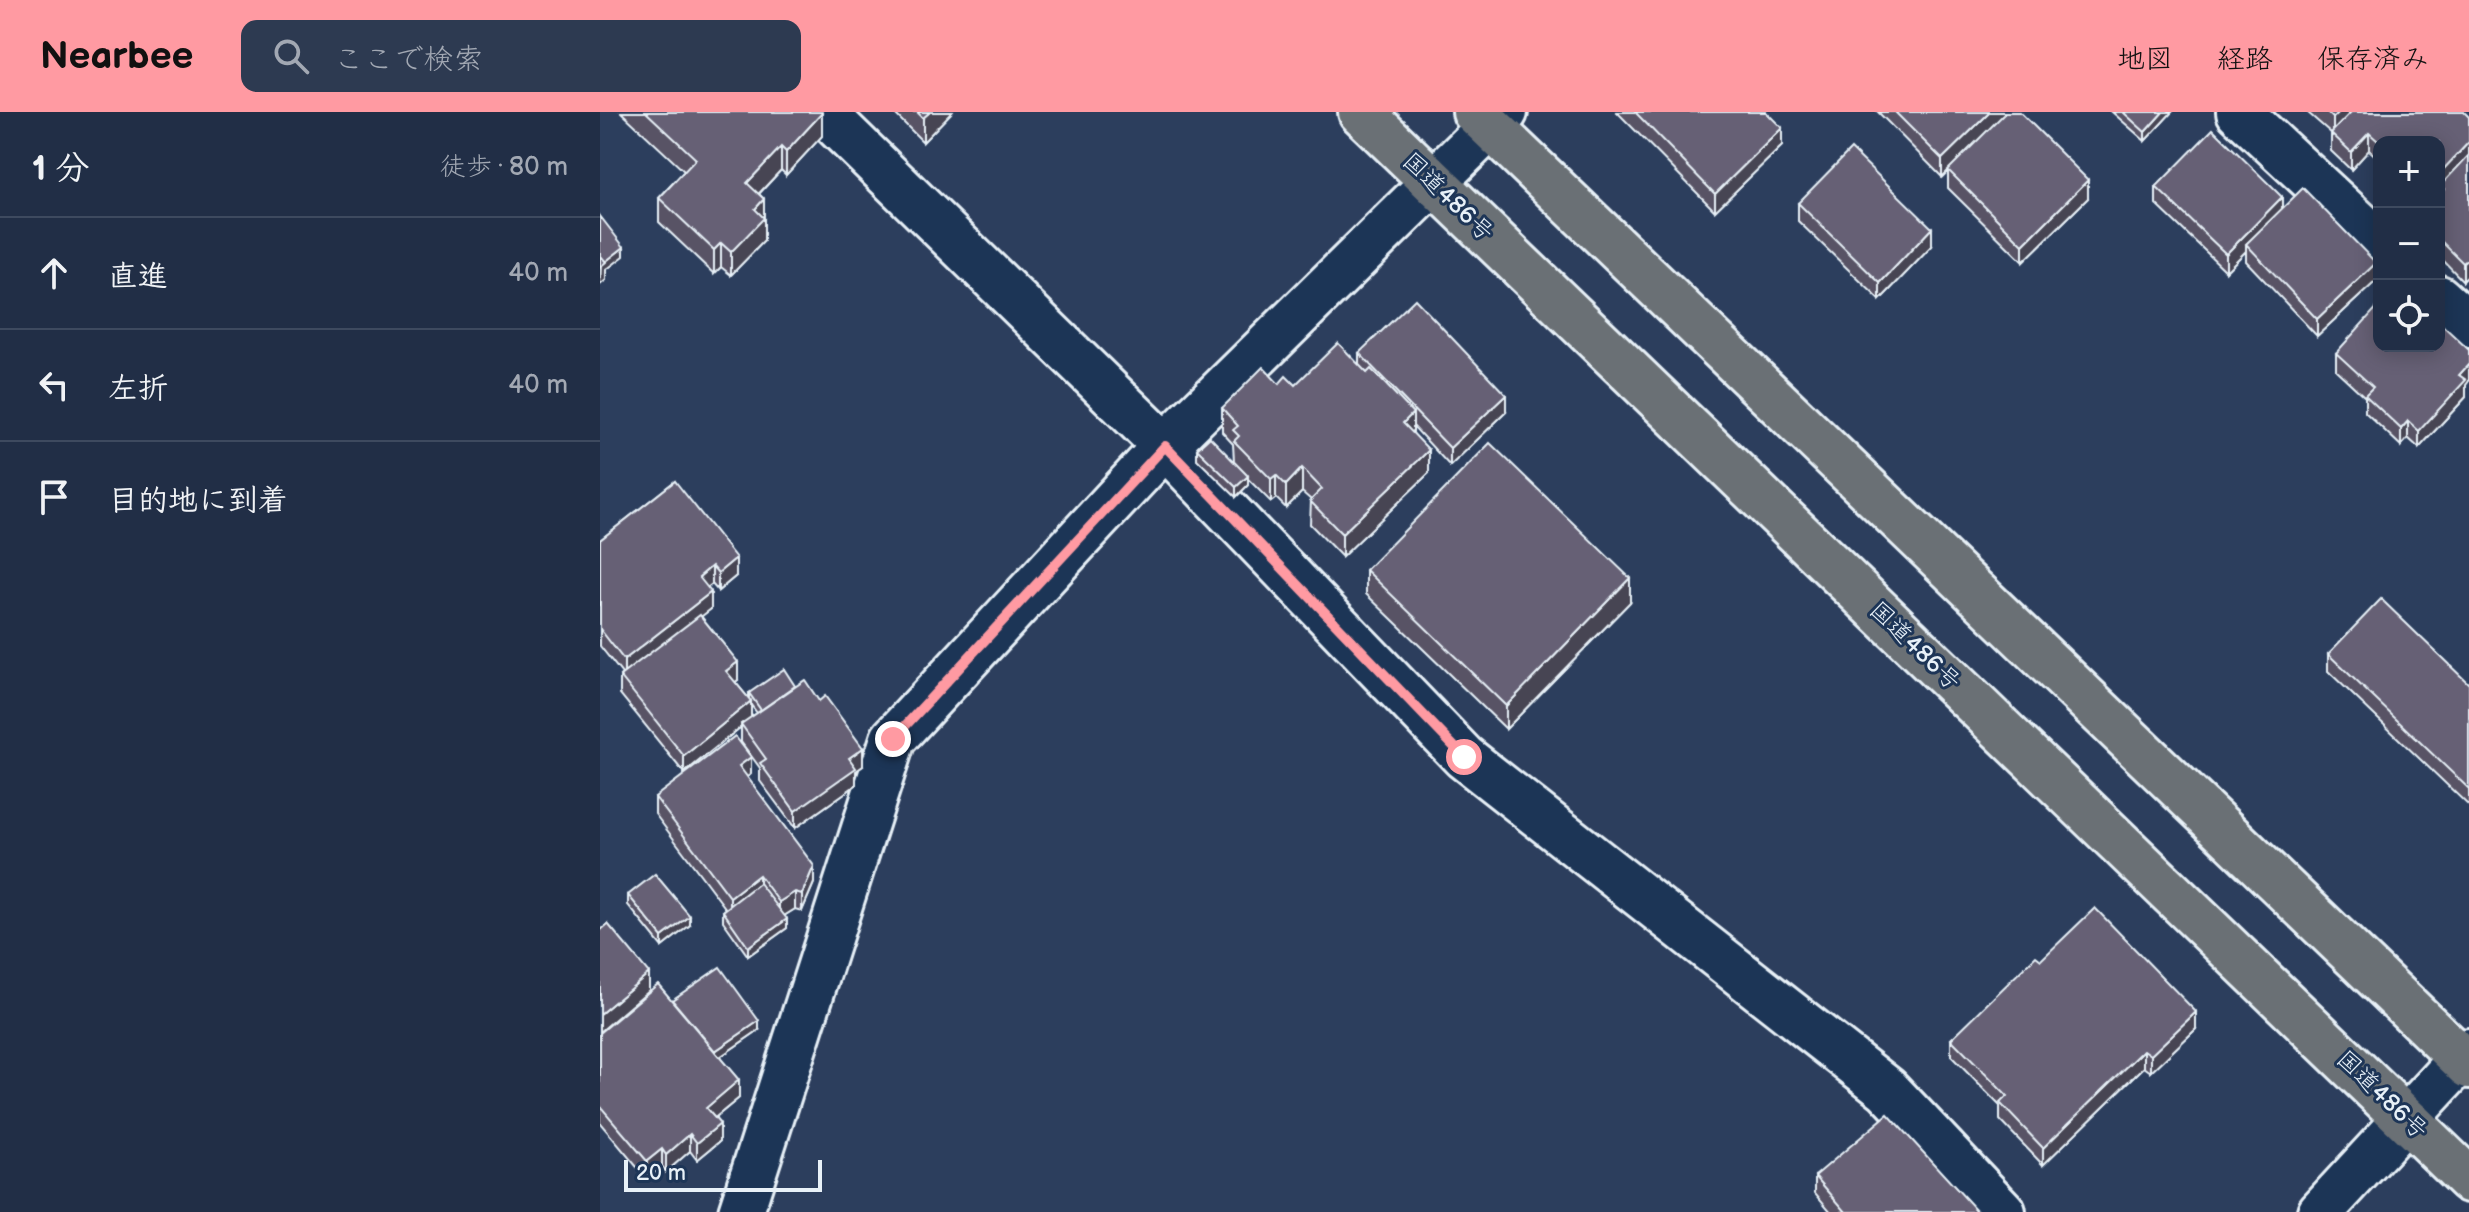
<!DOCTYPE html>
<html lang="ja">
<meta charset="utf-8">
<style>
:root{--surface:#212e46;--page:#2d3a51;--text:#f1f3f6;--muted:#a2a8b3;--line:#3e4a5f;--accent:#ff9aa2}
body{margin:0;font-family:"Balsamiq Sans","Klee One",sans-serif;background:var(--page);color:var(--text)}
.controls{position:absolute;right:24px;top:24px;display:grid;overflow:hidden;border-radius:16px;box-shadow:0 4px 20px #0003}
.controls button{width:72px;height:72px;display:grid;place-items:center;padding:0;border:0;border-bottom:2px solid var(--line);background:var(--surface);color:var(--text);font:40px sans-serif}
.scale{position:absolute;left:24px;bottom:20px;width:198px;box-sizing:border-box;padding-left:8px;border:4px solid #e8f1f8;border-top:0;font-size:22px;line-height:28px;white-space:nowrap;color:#e8f1f8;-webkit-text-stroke:6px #1d3557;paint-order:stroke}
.stop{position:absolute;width:24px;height:24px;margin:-18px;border:6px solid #ff9aa2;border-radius:50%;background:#fff}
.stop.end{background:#ff9aa2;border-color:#fff;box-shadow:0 2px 8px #0008}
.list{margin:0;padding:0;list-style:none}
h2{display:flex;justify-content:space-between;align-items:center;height:104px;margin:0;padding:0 32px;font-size:34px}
h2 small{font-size:26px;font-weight:400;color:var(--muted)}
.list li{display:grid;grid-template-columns:52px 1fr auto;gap:24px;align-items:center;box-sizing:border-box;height:112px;padding:0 32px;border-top:2px solid var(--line)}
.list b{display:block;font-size:30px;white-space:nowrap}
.list em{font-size:26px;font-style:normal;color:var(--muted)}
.icon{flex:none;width:44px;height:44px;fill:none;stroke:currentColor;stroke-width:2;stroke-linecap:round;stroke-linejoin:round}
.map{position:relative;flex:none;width:1869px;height:1100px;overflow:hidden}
header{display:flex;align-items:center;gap:48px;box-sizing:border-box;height:112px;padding:0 40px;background:var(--accent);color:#111}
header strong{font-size:38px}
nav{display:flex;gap:44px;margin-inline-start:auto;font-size:28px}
.search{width:560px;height:72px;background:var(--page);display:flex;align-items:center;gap:20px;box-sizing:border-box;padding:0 28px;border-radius:16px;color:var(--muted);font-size:30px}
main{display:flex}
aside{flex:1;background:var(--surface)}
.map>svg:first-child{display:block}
</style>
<header>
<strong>Nearbee</strong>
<div class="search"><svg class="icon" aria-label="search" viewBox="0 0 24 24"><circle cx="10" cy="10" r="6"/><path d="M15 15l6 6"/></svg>ここで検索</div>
<nav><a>地図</a><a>経路</a><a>保存済み</a></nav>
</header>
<main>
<aside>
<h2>1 分<small>徒歩 · 80 m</small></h2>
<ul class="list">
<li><svg class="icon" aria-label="ahead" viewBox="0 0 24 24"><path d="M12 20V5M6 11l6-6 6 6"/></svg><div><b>直進</b></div><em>40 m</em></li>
<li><svg class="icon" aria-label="left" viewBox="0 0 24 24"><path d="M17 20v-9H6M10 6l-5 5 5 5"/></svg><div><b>左折</b></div><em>40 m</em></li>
<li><svg class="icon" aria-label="arrive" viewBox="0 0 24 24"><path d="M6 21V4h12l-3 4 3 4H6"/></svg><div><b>目的地に到着</b></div></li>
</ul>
</aside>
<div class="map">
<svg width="1869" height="1100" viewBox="0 0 1869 1100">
<rect width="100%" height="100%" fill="#2c3e5d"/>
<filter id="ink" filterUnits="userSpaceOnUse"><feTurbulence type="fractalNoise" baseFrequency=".0125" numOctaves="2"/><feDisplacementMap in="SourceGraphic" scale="16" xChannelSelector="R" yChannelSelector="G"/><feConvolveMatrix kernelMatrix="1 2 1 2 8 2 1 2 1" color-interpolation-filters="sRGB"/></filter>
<g filter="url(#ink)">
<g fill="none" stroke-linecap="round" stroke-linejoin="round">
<defs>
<g id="minor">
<path d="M223,0l342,334 299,311 423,332 116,123"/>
<path d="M1639,0l140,130"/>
<path d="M1839,186l30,27"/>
<path d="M141,1100l152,-473 272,-293 340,-334"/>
<path d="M1720,1100l149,-161"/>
</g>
<g id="highway">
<path d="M761,0l1108,1068"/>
<path d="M875,0l994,954"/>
</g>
</defs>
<!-- minor casing -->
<use href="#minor" stroke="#e8f1f8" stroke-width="50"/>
<!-- highway casing -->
<use href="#highway" stroke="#e8f1f8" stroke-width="50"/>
<!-- minor -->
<use href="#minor" stroke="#1d3557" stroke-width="44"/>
<!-- highway -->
<use href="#highway" stroke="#6a7074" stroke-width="44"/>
</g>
<!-- wall -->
<g fill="#585365" stroke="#e8f1f8" stroke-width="2" fill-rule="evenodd">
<path d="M21,0h200l1,24 -36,39 -5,-5 -22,24 5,5v42l-33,34 -10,-8 -7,7 -55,-52v-24l25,-27z"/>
<path d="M293,0h59l-29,30z"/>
<path d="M1017,0h149l16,34 -67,65z"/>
<path d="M1278,0h128l82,86 -65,64 -75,-74v-18l6,-5 -12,12z"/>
<path d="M1512,0h60l-27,29z"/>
<path d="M1707,0h157l-1,169 -24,-25v-62l2,-1v-4l-2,2v-49h-60v17l-10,-9 -18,20 -20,-19v-18z"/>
<path d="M1556,75l126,22 94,72 -59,55 -71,-75v-10l-20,20 -70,-67z"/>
<path d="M1198,91l134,43 -52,54 -82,-79z"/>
<path d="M759,241l147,59 -56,54 -37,-40v7l16,40 -87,84 -32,-33 1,-24 -9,-8 -16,16 -10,-10 -5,4 -23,-23v6l-12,12 -39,-38v-10l37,12 -1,-17 -11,-12v-24l57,-24 16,1 64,-20z"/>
<path d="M1736,241l130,32v12l-47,51 -11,-10 -7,8 -36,-34v-15l-29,-27z"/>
<path d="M75,369l61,95 -18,15 -6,-7 -5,3 4,22 -10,7 37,64 -3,2 14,17v-6l46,-7 68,80 -7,5v14l-61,43 -35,-47v-13l-19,-26v-15l-57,46 -64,-79v-18l2,-2 -22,-28v-106zM151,593l6,8 -6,4z"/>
<path d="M766,458l264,32 -124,127 -140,-135z"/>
<path d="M1728,542l141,30v122l-141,-135z"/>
<path d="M151,662l-4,3 67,106 -12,28 -7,-2 -11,7 3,12 -39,28 -25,-35v-10l3,-2 -71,-95v-17z"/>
<path d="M28,783l62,30 -28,22 -34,-42z"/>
<path d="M1441,848l155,69 -45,43 -7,-5 -101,98 -43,-45v-14l-49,-50v-17z"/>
<path d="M72,888l87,30 -39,27 19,41 -24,20 5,23 -23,19 -7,-9 -24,21 -4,-6 -15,13 -47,-56v-90z"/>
<path d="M1215,1064l163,36h-147l-16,-19z"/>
</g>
<!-- shaded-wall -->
<g fill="#474452" stroke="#e8f1f8" stroke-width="2">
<path d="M330,0h22l-29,30v-24z"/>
<path d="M1390,0h16v1l-64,64v-18z"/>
<path d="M1563,0h9l-27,29v-9z"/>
<path d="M1739,0h15l-21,23v-17z"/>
<path d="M222,1v23l-36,39v-23z"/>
<path d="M1182,16v18l-67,65v-17z"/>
<path d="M1769,21v17l-18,20v-18z"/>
<path d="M1869,30v17l-28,26v4l-2,2v-17z"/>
<path d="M181,35v23l-34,36v-23z"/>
<path d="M1488,68v18l-65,64v-17z"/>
<path d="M1682,85v18l-36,29v7l-20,20v-17z"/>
<path d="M164,87v42l-33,34v-23l24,-43z"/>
<path d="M1332,116v18l-52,54v-17z"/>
<path d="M121,131v24l-7,7v-24z"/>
<path d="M24,135v9l-18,14v10l-6,5 1,-20z"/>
<path d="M1869,146v17l-6,6v-18z"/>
<path d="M1776,151v18l-59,55v-17z"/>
<path d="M1869,252v17l-3,4v12l-47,51v-17l40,-56z"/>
<path d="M906,283v17l-56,54v-18z"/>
<path d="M813,301v24l-10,-14z"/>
<path d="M1808,309v17l-7,8v-17z"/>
<path d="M829,338v23l-87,84v-23z"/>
<path d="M702,356v24l-16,16v-23z"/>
<path d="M676,363v23l-5,4v-23z"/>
<path d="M648,364v9l-12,12v-10z"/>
<path d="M136,446v18l-18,15v-18z"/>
<path d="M112,454v18l-13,10v-17z"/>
<path d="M1030,466v24l-124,127v-23z"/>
<path d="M111,480v17l-87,68v-17z"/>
<path d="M138,550v18l-12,9v-18z"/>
<path d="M151,589v18l-10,5v3l-57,46v-17z"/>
<path d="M263,636v18l-7,5v14l-61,43v-17l54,-53z"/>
<path d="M151,645v17l-12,9v-17z"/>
<path d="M214,754v17l-12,28v-17z"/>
<path d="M159,763v17l-29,22v-17z"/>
<path d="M195,780v17l-16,10v-17z"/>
<path d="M90,804v9l-28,22v-10z"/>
<path d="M187,807v9l-39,28v-9z"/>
<path d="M49,861v17l-49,42v-18z"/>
<path d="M1596,900v17l-45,43v-17z"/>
<path d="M159,909v9l-48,33v-9z"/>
<path d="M1544,938v17l-101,98v-17z"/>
<path d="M139,968v18l-33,27v-17z"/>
<path d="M120,1012v17l-23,19v-17z"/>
<path d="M90,1022v17l-24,21v-17z"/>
<path d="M62,1037v17l-15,13v-18z"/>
</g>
<!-- building -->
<g fill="#666175" stroke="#e8f1f8" stroke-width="2">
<path d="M46,0h175l1,1 -36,39 -5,-5 -34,36 17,16 -9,10 9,9 -33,34 -10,-9 -7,7 -55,-52 37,-39z"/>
<path d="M317,0h13l-7,6z"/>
<path d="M1035,0h131l16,16 -67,66z"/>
<path d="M1295,0h95l-48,47z"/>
<path d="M1406,0h14l68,68 -65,65 -75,-75z"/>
<path d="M1523,0h40l-18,20z"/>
<path d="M1727,0h12l-6,6z"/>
<path d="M1751,0h113l5,5v25l-30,32v-32h-60l-10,-9 -18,19 -20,-19z"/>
<path d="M1613,17l69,68 -56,57 -70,-67z"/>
<path d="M1251,37l81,79 -52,55 -82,-80z"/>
<path d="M1869,43v103l-6,5 -24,-24v-45l6,-5 -4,-4z"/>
<path d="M1703,76l73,75 -59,56 -71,-75z"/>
<path d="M0,104l24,31 -19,15 -5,-7z"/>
<path d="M0,143l6,7 -6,5z"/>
<path d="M815,187l91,96 -56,53 -91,-95z"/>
<path d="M1779,193v41h60v-24l30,28v14l-10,11 7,5 -47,51 -11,-10 -7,8 -36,-34 8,-8 -37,-34z"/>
<path d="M738,231l29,30 4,-4 42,44 -10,10 26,27 -87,84 -32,-33 12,-12 -20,-21 -16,17 -10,-10 -5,4 -37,-38 5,-5 -6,-6 5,-4 -16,-18 41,-41 16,17 7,-8 9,9z"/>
<path d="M610,325l38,39 -12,11 -39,-38z"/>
<path d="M890,331l140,135 -124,128 -140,-136z"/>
<path d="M75,369l61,77 -18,15 -6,-7 -13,11 12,15 -87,68 -24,-31v-89z"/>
<path d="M1781,487l88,85v105l-141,-135z"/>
<path d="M100,503l38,47 -12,9 25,30 -67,55 -64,-80z"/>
<path d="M184,557l11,17 -34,24 -12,-17z"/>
<path d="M205,568l14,21 6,-5 38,52 -14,10 7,10 -61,43 -35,-48 6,-4 -25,-35z"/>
<path d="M135,624l16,21 -12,9 75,100 -12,28 -7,-2 -16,10 -20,-27 -29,22 -75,-100z"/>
<path d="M55,762l35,42 -28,21 -34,-42z"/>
<path d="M159,771l28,36 -39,28 -25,-36z"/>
<path d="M1495,796l101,104 -45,43 -7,-5 -101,98 -43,-45 7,-7 -56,-57 85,-83 5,4z"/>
<path d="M8,812l41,49 -49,41v-83z"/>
<path d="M120,855l39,54 -44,30 -43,-51z"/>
<path d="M58,872l81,96 -33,28 14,16 -23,19 -7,-9 -24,21 -4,-6 -15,12 -47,-55v-73z"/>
<path d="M1288,1002l90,98h-132l-31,-36z"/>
</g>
</g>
<g fill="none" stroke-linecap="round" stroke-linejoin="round" filter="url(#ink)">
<!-- route -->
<path stroke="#ff9aa2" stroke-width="10" d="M293,627l272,-293 299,311"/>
</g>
<g text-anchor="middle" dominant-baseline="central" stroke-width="6" stroke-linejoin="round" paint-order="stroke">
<!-- street labels -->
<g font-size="24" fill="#e8f1f8" stroke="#1d3557">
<text transform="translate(848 85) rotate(44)">国道486号</text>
<text transform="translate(1315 534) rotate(44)">国道486号</text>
<text transform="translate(1782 983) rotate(44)">国道486号</text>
</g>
</g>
</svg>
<div class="controls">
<button>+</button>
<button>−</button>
<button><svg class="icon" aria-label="locate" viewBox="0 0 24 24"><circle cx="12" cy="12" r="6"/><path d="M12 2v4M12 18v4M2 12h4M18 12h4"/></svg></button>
</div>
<div class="scale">20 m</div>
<div class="stop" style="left:864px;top:645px"></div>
<div class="stop end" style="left:293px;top:627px"></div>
</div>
</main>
